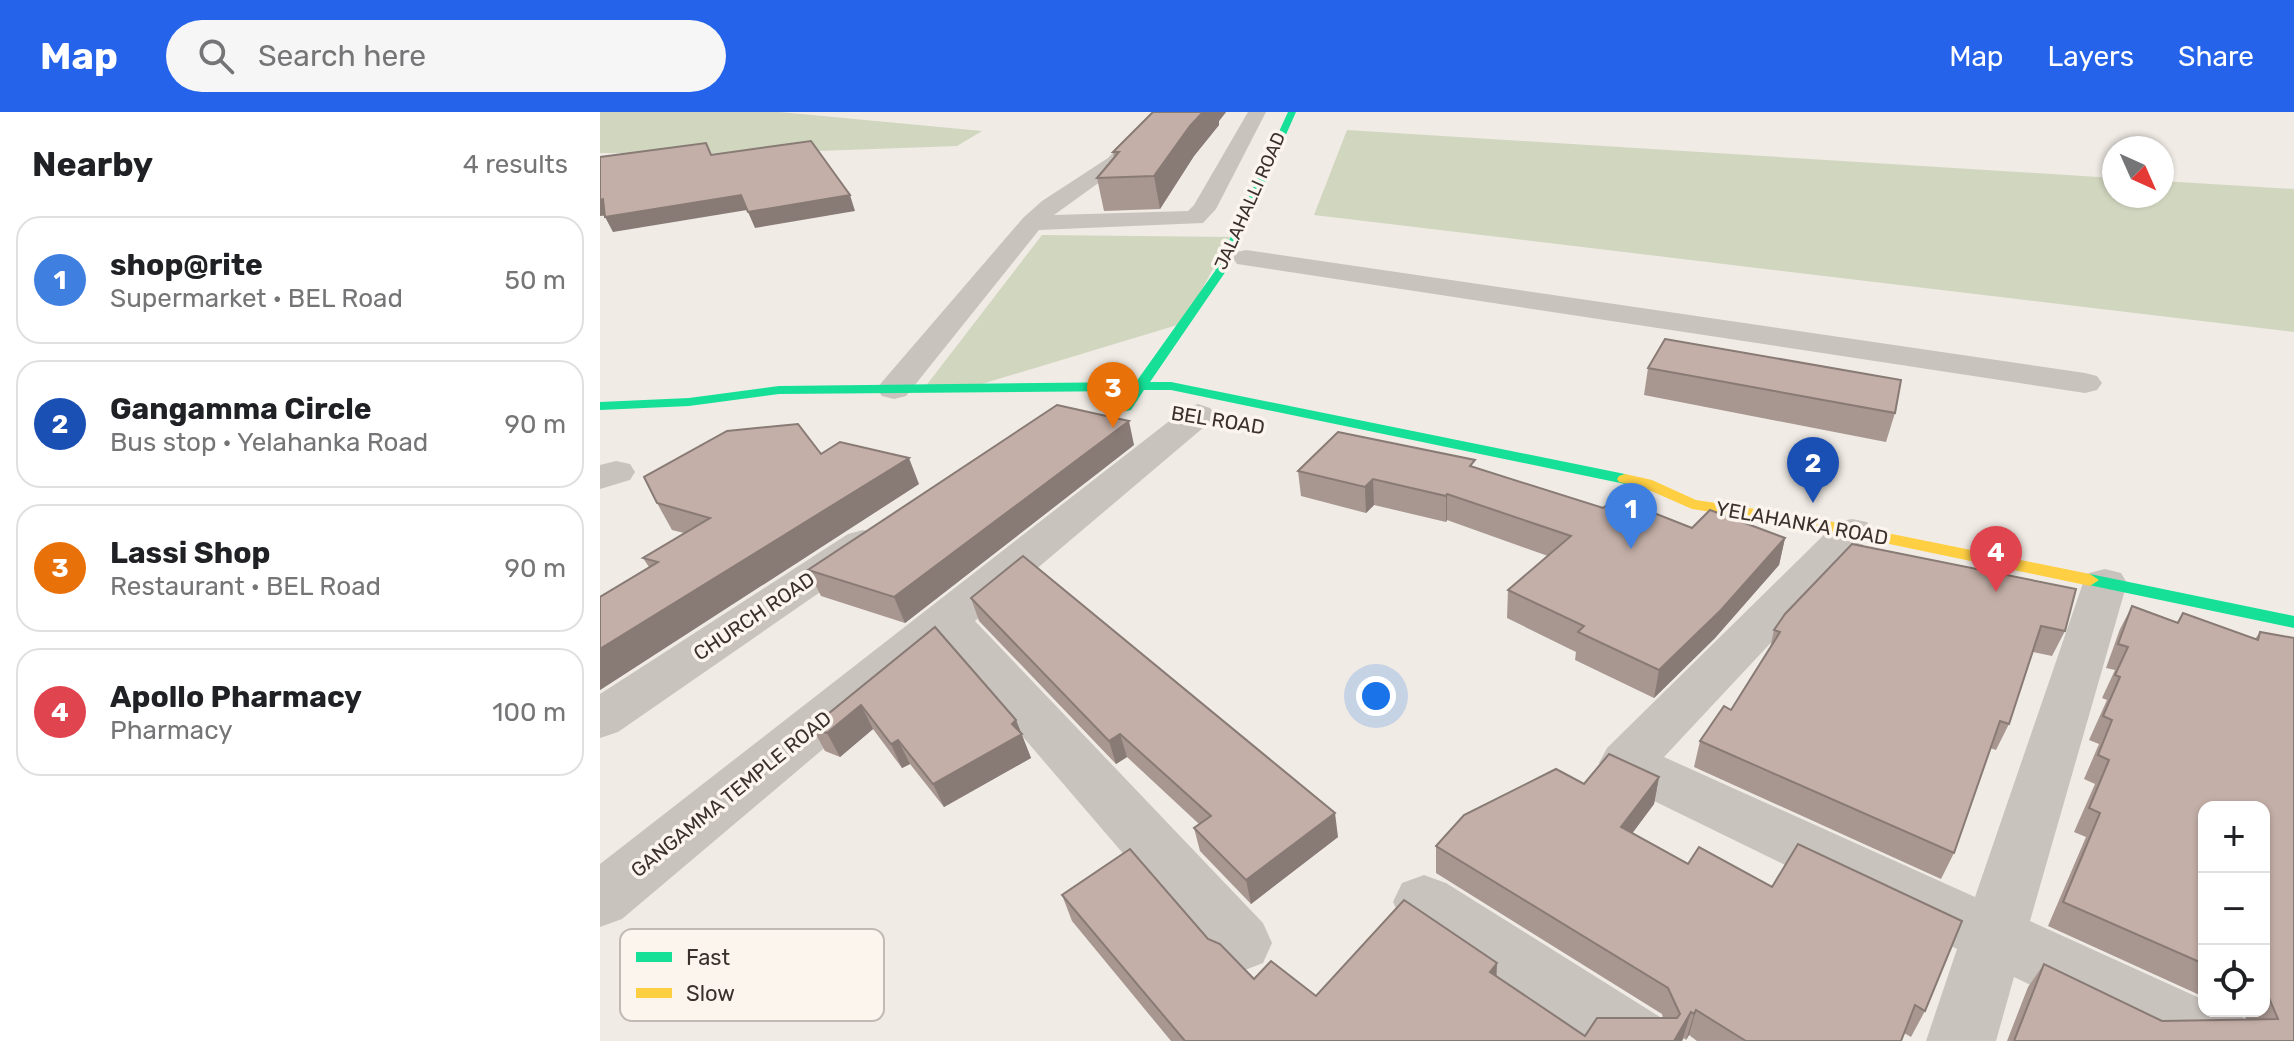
<!DOCTYPE html>
<meta charset="utf-8">
<style>
:root{--surface:#fff;--page:#f6f6f6;--text:#202124;--muted:#757577;--line:#e0e0e0;--accent:#2563eb}
body{margin:0;font-family:Rubik,sans-serif;background:var(--page);color:var(--text)}
.controls{position:absolute;right:24px;bottom:24px;display:grid;overflow:hidden;border-radius:16px;box-shadow:0 2px 6px #0004}
.controls button{width:72px;height:72px;display:grid;place-items:center;padding:0;border:0;border-bottom:2px solid var(--line);background:var(--surface);color:var(--text);font:40px sans-serif}
.compass{position:absolute;left:1502px;top:24px;width:72px;height:72px;border-radius:50%;background:var(--surface);box-shadow:0 2px 6px #0004;rotate:135deg}
.you{position:absolute;left:776px;top:584px;width:28px;height:28px;margin:-20px;border:6px solid #fff;border-radius:50%;background:#1a73e8;box-shadow:0 0 0 12px #1a73e833}
.badge{display:grid;place-items:center;width:52px;height:52px;border-radius:50%;background:var(--accent);color:#fff;font-size:26px;font-weight:700}
.pin{position:absolute;translate:-50% -66px;filter:drop-shadow(0 2px 4px #0008)}
.pin::after{content:'';position:absolute;top:42px;width:28px;height:24px;background:inherit;clip-path:polygon(0 0,100% 0,50% 100%)}
.list{margin:0;padding:0;list-style:none}
h2{display:flex;justify-content:space-between;align-items:center;height:104px;margin:0;padding:0 32px;font-size:34px}
h2 small{font-size:26px;font-weight:400;color:var(--muted)}
.list li{display:grid;grid-template-columns:52px 1fr auto;gap:24px;align-items:center;box-sizing:border-box;height:128px;margin:0 16px 16px;padding:0 16px;border:2px solid var(--line);border-radius:24px}
.list b{display:block;font-size:30px;white-space:nowrap}
.list p{margin:0;font-size:26px;white-space:nowrap;color:var(--muted)}
.list em{font-size:26px;font-style:normal;color:var(--muted)}
.icon{flex:none;width:44px;height:44px;fill:none;stroke:currentColor;stroke-width:2;stroke-linecap:round;stroke-linejoin:round}
.map{position:relative;flex:none;width:1694px;height:929px;overflow:hidden}
header{display:flex;align-items:center;gap:48px;box-sizing:border-box;height:112px;padding:0 40px;background:var(--accent);color:#fff}
header strong{font-size:38px}
nav{display:flex;gap:44px;margin-inline-start:auto;font-size:28px}
.search{width:560px;height:72px;background:var(--page);display:flex;align-items:center;gap:20px;box-sizing:border-box;padding:0 28px;border-radius:44px;color:var(--muted);font-size:30px}
main{display:flex}
aside{flex:1;background:var(--surface)}
.map>svg:first-child{display:block}
</style>
<header>
<strong>Map</strong>
<div class="search"><svg class="icon" aria-label="search" viewBox="0 0 24 24"><circle cx="10" cy="10" r="6"/><path d="M15 15l6 6"/></svg>Search here</div>
<nav><a>Map</a><a>Layers</a><a>Share</a></nav>
</header>
<main>
<aside>
<h2>Nearby<small>4 results</small></h2>
<ul class="list">
<li><span class="badge" style="background:#3f7fe0">1</span><div><b>shop@rite</b><p>Supermarket · BEL Road</p></div><em>50 m</em></li>
<li><span class="badge" style="background:#1a4fb4">2</span><div><b>Gangamma Circle</b><p>Bus stop · Yelahanka Road</p></div><em>90 m</em></li>
<li><span class="badge" style="background:#e8710a">3</span><div><b>Lassi Shop</b><p>Restaurant · BEL Road</p></div><em>90 m</em></li>
<li><span class="badge" style="background:#e0444e">4</span><div><b>Apollo Pharmacy</b><p>Pharmacy</p></div><em>100 m</em></li>
</ul>
</aside>
<div class="map">
<svg width="1694" height="929" viewBox="0 0 1694 929">
<rect width="100%" height="100%" fill="#f0ebe5"/>
<!-- green -->
<g fill="#d1d6bf">
<path d="M0,0h180l202,19 -25,15 -226,8 -131,-1z"/>
<path d="M747,18l767,48v18h48v-15l132,8v143l-980,-117z"/>
<path d="M442,123l188,2 -46,86 -209,63 -50,1z"/>
</g>
<g fill="none" stroke-linecap="round" stroke-linejoin="round">
<!-- street -->
<g fill="#c9c3be" fill-rule="evenodd">
<path d="M552,0h19l-49,54 -68,49 134,-4 6,-6 54,-93h18l-50,97 -13,14 -164,7 -133,166 -12,3 -12,-3 -5,-7 5,-7 141,-164 19,-17 66,-43z"/>
<path d="M646,138l839,123 12,3 5,7 -5,7 -12,3 -848,-129 -4,-6 4,-6z"/>
<path d="M598,292l12,4 6,7 -6,7 -235,199 288,302 9,20 -9,20 -23,9 -23,-9 -272,-317 -323,273 -22,8v-63l586,-456z"/>
<path d="M16,349l14,3 5,8 -5,8 -30,9v-24z"/>
<path d="M1252,407l15,3 6,9 -6,9 -203,217 311,140 108,-314 6,-10 16,-4 16,4 6,10 -97,338 174,79v11h26l13,6 10,24h-109l-130,-64 -18,64h-70l31,-92 -350,-171 -8,-15 8,-15 230,-226z"/>
<path d="M263,418l15,4 6,9 -6,9 -260,180 -18,6v-44l248,-160z"/>
<path d="M824,763l22,8 214,134 10,24h-95l-173,-120 -9,-19 9,-19z"/>
</g>
<!-- fast -->
<g fill="#16e098" fill-rule="evenodd">
<path d="M688,0h8l-70,159 -76,111h21l454,92 8,5 -2,3 -6,2 -454,-94h-27l-13,20 -5,1 -7,-4 11,-16 -351,3 -90,12 -89,4v-8l89,-4 90,-12 357,-4 79,-111z"/>
<path d="M1490,462l204,42v12l-210,-44 -3,-4 3,-4z"/>
</g>
<!-- slow -->
<path fill="#ffcf43" fill-rule="evenodd" d="M1025,362l27,6 44,20 112,17 282,57 9,6 -9,6 -282,-59 -116,-18 -50,-22 -23,-5 -2,-3 2,-3z"/>
</g>
<!-- wall -->
<g fill="#a89690">
<path d="M553,0h73l-7,9v4l-25,31 -34,53 -56,2 -7,-33 17,-20 -1,-6z"/>
<path d="M1048,256l247,45 -9,29 -242,-47z"/>
<path d="M534,333l-229,178 -84,-27 -13,-26z"/>
<path d="M221,342l98,30 -319,206v-93l49,-30 -6,-9 41,-25 -12,-3 -15,-27z"/>
<path d="M874,355l129,41 89,20 93,10 -6,27 -64,73 -61,60 -79,-38 1,-8 -69,-34 1,-28 40,-34 -101,-36 -1,2 -72,-17 -8,8 -65,-17 -3,-25z"/>
<path d="M1252,432l213,87 -13,25 -19,-4 -24,72 -13,26 -6,-2 -36,105 -13,26 -247,-112 6,-26 31,-31 39,-62 4,-18z"/>
<path d="M371,486l367,239 -87,67 -51,-53 -6,-23 5,-4 -72,-67 -11,7 -137,-143z"/>
<path d="M1532,494l45,16 6,-9 72,26 5,-7 34,409h-287l21,-54 16,-23 118,57 84,-2 -2,-5 -7,-3h27v-204h-60v190l-156,-71 38,-89 -12,-5 21,-48 -11,-5 15,-35 -10,-4 18,-40 -5,-2 13,-28 -9,-2 14,-39z"/>
<path d="M335,515l81,93 15,38 -87,49 -34,-43 -8,4 -29,-39 -33,28 -15,-6 -13,-24z"/>
<path d="M1059,665l-5,27 -22,29 293,178 -14,26 -7,-4 -3,8h-204l-8,-6 -3,5 -2,-2 -2,3h-511l-99,-120 -10,-26 146,44 46,40 62,17 180,-20 89,60 78,-18 -1,-4 -226,-141v-27l148,-62z"/>
</g>
<!-- shaded-wall -->
<g fill="#887a75">
<path d="M603,0h23l-7,9v4l-25,31 -34,53 -6,-33 36,-50z"/>
<path d="M141,83l6,15 -134,22 -8,-15z"/>
<path d="M250,83l5,16 -100,17 -7,-16z"/>
<path d="M3,87l8,16 -11,1v-16z"/>
<path d="M529,309l5,24 -229,178 -11,-26z"/>
<path d="M309,346l10,26 -319,206v-41z"/>
<path d="M773,367l1,26 -8,8 -1,-26z"/>
<path d="M847,382v26l-1,2v-26z"/>
<path d="M1185,426l-6,27 -64,73 -61,60 5,-28z"/>
<path d="M261,593l12,24 -33,28 -13,-24z"/>
<path d="M416,608l15,38 -87,49 -11,-23z"/>
<path d="M520,622l7,23 -11,7 -7,-23z"/>
<path d="M298,628l12,24 -8,4 -11,-24z"/>
<path d="M1059,665l-5,27 -37,50 4,-27z"/>
<path d="M735,701l3,24 -87,67 -5,-24z"/>
<path d="M897,851l-1,27 -6,-18z"/>
<path d="M1096,898l-7,25 -3,5 8,-26z"/>
<path d="M1091,900l-9,29h-8z"/>
</g>
<!-- building -->
<g fill="#c3afa7" stroke="#887a75" stroke-width="2">
<path d="M553,0h50l-13,14 -36,50 -57,2 22,-26h-6z"/>
<path d="M211,29l39,54 -102,17 -7,-17 -136,22 -2,-18 -3,1v-43l106,-14 5,12z"/>
<path d="M1065,227l236,41 -6,33 -247,-45z"/>
<path d="M457,293l72,16 -235,176 -86,-27z"/>
<path d="M198,312l23,30 19,-12 69,16 -309,191v-52l58,-35 -15,-4 67,-40 -53,-15 -13,-26 83,-46z"/>
<path d="M738,320l137,28 -5,6 133,42 13,-10 76,30 18,-18 75,28 -64,72 -62,60 -81,-38 6,-6 -76,-36 63,-54 -124,-42 -1,2 -73,-17 -8,8 -67,-16z"/>
<path d="M1252,432l224,45 -11,42 -24,-5 -32,98 -9,-3 -46,132 -254,-112 24,-35 7,4 49,-78 -6,-2 11,-16z"/>
<path d="M423,444l312,257 -89,67 -52,-52 17,-12 -91,-82 -11,7 -138,-143z"/>
<path d="M1532,494l46,17 5,-10 75,27 2,-8 34,6v403h-280l30,-77 118,57 116,-2 -12,-28 -2,-1v-183h-60v157l-141,-62 37,-89 -11,-5 20,-48 -11,-5 14,-35 -9,-4 17,-39 -5,-2 13,-28 -10,-3z"/>
<path d="M335,515l81,93 -4,4 10,10 -89,50 -35,-44 -7,4 -30,-39 -34,28 -15,-6z"/>
<path d="M1009,642l50,23 -38,50 67,37 11,-17 73,40 26,-43 164,77 -37,90 -10,-6 -14,36h-155l-50,-31 -2,4 -3,-2 -17,29h-489l-123,-146 68,-46 78,90 12,5 34,35 17,-18 45,35 88,-96 93,63 -7,9 95,64 12,-18h80l3,-4 -12,-26 -232,-142 28,-31 92,-46 28,15z"/>
</g>
<g text-anchor="middle" dominant-baseline="central" stroke-width="7" stroke-linejoin="round" paint-order="stroke">
<!-- far-street labels -->
<g font-size="18" fill="#3b302b" stroke="#fbf5ee">
<text transform="translate(650 89) rotate(-66)">JALAHALLI ROAD</text>
</g>
<!-- street labels -->
<g font-size="20" fill="#3b302b" stroke="#fbf5ee">
<text transform="translate(618 308) rotate(9)">BEL ROAD</text>
<text transform="translate(1202 411) rotate(10)">YELAHANKA ROAD</text>
<text transform="translate(154 504) rotate(-34)">CHURCH ROAD</text>
<text transform="translate(131 682) rotate(-39)">GANGAMMA TEMPLE ROAD</text>
</g>
</g>
<!-- legend -->
<rect x="20" y="817" width="264" height="92" rx="12" fill="#fbf5ee" stroke="#c1bab4" stroke-width="2"/>
<rect x="36" y="840" width="36" height="10" fill="#16e098"/>
<rect x="36" y="876" width="36" height="10" fill="#ffcf43"/>
<g font-size="22" fill="#3b302b">
<text x="86" y="853">Fast</text>
<text x="86" y="889">Slow</text>
</g>
</svg>
<div class="controls">
<button>+</button>
<button>−</button>
<button><svg class="icon" aria-label="locate" viewBox="0 0 24 24"><circle cx="12" cy="12" r="6"/><path d="M12 2v4M12 18v4M2 12h4M18 12h4"/></svg></button>
</div>
<svg class="compass" viewBox="-18 -18 36 36"><path d="M0-13l5 13h-10z" fill="#e53935"/><path d="M0 13l5-13h-10z" fill="#757577"/></svg>
<div class="you"></div>
<div class="pin badge" style="left:1031px;top:437px;background:#3f7fe0">1</div>
<div class="pin badge" style="left:1213px;top:391px;background:#1a4fb4">2</div>
<div class="pin badge" style="left:513px;top:316px;background:#e8710a">3</div>
<div class="pin badge" style="left:1396px;top:480px;background:#e0444e">4</div>
</div>
</main>
